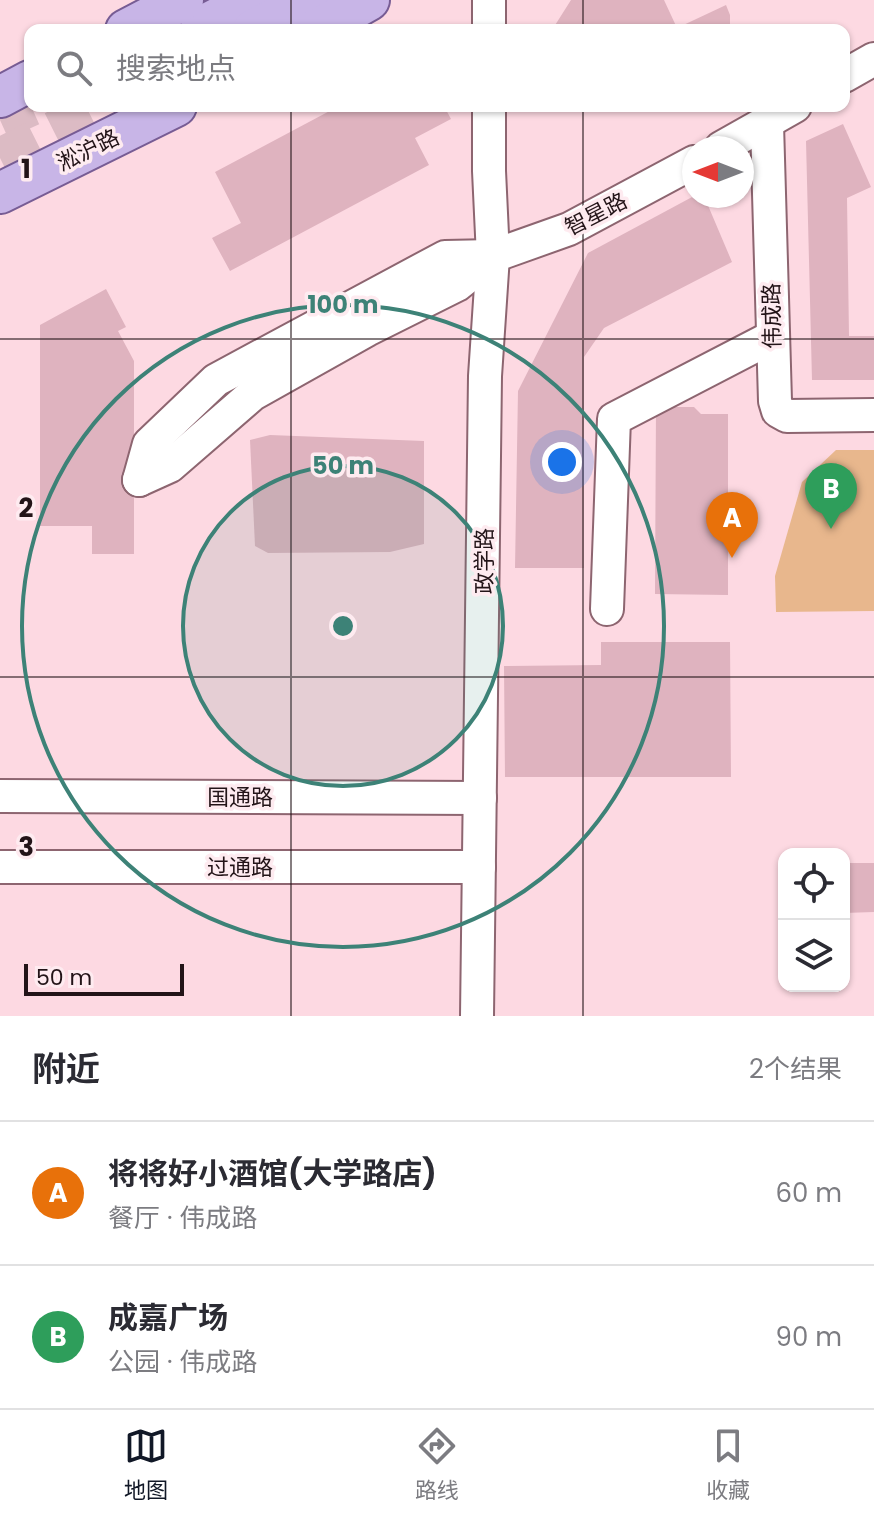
<!DOCTYPE html>
<html lang="zh">
<meta charset="utf-8">
<style>
:root{--surface:#fff;--page:#f7f7f7;--text:#2b2b33;--muted:#7c7c81;--line:#e1e1e2;--accent:#111827}
body{margin:0;font-family:Poppins,"Noto Sans SC",sans-serif;background:var(--page);color:var(--text)}
.controls{position:absolute;right:24px;bottom:24px;display:grid;overflow:hidden;border-radius:16px;box-shadow:0 2px 6px #0004}
.controls button{width:72px;height:72px;display:grid;place-items:center;padding:0;border:0;border-bottom:2px solid var(--line);background:var(--surface);color:var(--text);font:40px sans-serif}
.compass{position:absolute;left:682px;top:136px;width:72px;height:72px;border-radius:50%;background:var(--surface);box-shadow:0 2px 6px #0004;rotate:270deg}
.scale{position:absolute;left:24px;bottom:20px;width:160px;box-sizing:border-box;padding-left:8px;border:4px solid #231418;border-top:0;font-size:22px;line-height:28px;white-space:nowrap;color:#231418;-webkit-text-stroke:6px #feebf0;paint-order:stroke}
.you{position:absolute;left:562px;top:462px;width:28px;height:28px;margin:-20px;border:6px solid #fff;border-radius:50%;background:#1a73e8;box-shadow:0 0 0 12px #1a73e833}
.badge{display:grid;place-items:center;width:52px;height:52px;border-radius:50%;background:var(--accent);color:#fff;font-size:26px;font-weight:700}
.pin{position:absolute;translate:-50% -66px;filter:drop-shadow(0 2px 4px #0008)}
.pin::after{content:'';position:absolute;top:42px;width:28px;height:24px;background:inherit;clip-path:polygon(0 0,100% 0,50% 100%)}
.list{margin:0;padding:0;list-style:none}
h2{display:flex;justify-content:space-between;align-items:center;height:104px;margin:0;padding:0 32px;font-size:34px}
h2 small{font-size:26px;font-weight:400;color:var(--muted)}
.list li{display:grid;grid-template-columns:52px 1fr auto;gap:24px;align-items:center;box-sizing:border-box;height:144px;padding:0 32px;border-top:2px solid var(--line)}
.list b{display:block;font-size:30px;white-space:nowrap}
.list p{margin:0;font-size:26px;white-space:nowrap;color:var(--muted)}
.list em{font-size:26px;font-style:normal;color:var(--muted)}
.icon{flex:none;width:44px;height:44px;fill:none;stroke:currentColor;stroke-width:2;stroke-linecap:round;stroke-linejoin:round}
.map{position:relative;flex:none;width:874px;height:1016px;overflow:hidden}
.search{position:absolute;background:var(--surface);box-shadow:0 2px 6px #0004;left:24px;right:24px;top:24px;height:88px;display:flex;align-items:center;gap:20px;box-sizing:border-box;padding:0 28px;border-radius:16px;color:var(--muted);font-size:30px}
.sheet{height:392px;background:var(--surface)}
nav{display:flex;justify-content:space-around;align-items:center;box-sizing:border-box;height:112px;border-top:2px solid var(--line);background:var(--surface);font-size:22px;color:var(--muted)}
nav a{display:grid;justify-items:center;gap:4px}
nav .on{color:var(--accent)}
.map>svg:first-child{display:block}
</style>
<div class="map">
<svg width="874" height="1016" viewBox="0 0 874 1016">
<rect width="100%" height="100%" fill="#fdd9e2"/>
<!-- green -->
<path fill="#e8b78d" d="M836,450h38v161l-98,1 -1,-36 27,-94z"/>
<!-- building -->
<g fill="#dfb3bf">
<path d="M571,0h93l13,28 49,-23 4,10v15h-178z"/>
<path d="M339,106h105l7,13 -36,19 14,27 -199,106 -18,-33 29,-15 -26,-51z"/>
<path d="M843,124l28,63 -24,11 2,138h25v44h-62l-6,-239z"/>
<path d="M694,196h10l28,66 -128,66 -20,29v211h-69l3,-177 70,-138z"/>
<path d="M106,289l20,38 -8,4 16,30v193h-42v-28h-52v-201z"/>
<path d="M656,407h38l7,7h27v181l-73,-1z"/>
<path d="M270,435l154,6v103l-34,8 -122,1 -13,-7 -5,-106z"/>
<path d="M601,642h129l1,135h-226l-1,-111 97,-1z"/>
<path d="M844,863h30v49l-30,1z"/>
</g>
<g fill="none" stroke-linecap="round" stroke-linejoin="round">
<!-- major-tunnel -->
<g stroke="#dcbbc4" stroke-width="40" stroke-dasharray="40 20" stroke-linecap="butt">
<path d="M0,120l31,-14"/>
<path d="M0,158l104,-52"/>
</g>
<defs>
<g id="minor">
<path d="M489,30v-30"/>
<path d="M844,76l30,-17"/>
<path d="M767,124l8,277 3,10 9,5 87,-1"/>
<path d="M721,148l74,-42"/>
<path d="M139,480l10,-36 67,-64 229,-123 48,-1 76,-27 125,-67"/>
<path d="M139,480l31,-14 83,-72 114,-64 90,-45 36,-29"/>
<path d="M607,609l7,-190 158,-82"/>
<path d="M0,796l480,2"/>
<path d="M0,867h479"/>
<path d="M477,1016l8,-640 8,-120 -4,-85v-65"/>
</g>
<g id="major">
<path d="M201,27l52,-27"/>
<path d="M126,30l57,-30"/>
<path d="M253,30l57,-30"/>
<path d="M316,30l53,-30"/>
<path d="M0,97l30,-16"/>
<path d="M0,193l176,-87"/>
</g>
</defs>
<!-- minor casing -->
<use href="#minor" stroke="#8d6570" stroke-width="36"/>
<!-- major casing -->
<use href="#major" stroke="#775c94" stroke-width="44"/>
<!-- minor -->
<use href="#minor" stroke="#fff" stroke-width="32"/>
<!-- major -->
<use href="#major" stroke="#c8b5e7" stroke-width="40"/>
</g>
<!-- grid -->
<path fill="none" stroke="#231418" stroke-width="2" stroke-opacity="0.55" d="M291,0v30M583,0v30M291,106v910M583,106v910M0,339h874M0,677h874"/>
<!-- distance rings -->
<circle cx="343" cy="626" r="160" fill="#3d8277" fill-opacity=".12"/>
<g fill="none" stroke="#3d8277" stroke-width="4">
<circle cx="343" cy="626" r="160"/>
<circle cx="343" cy="626" r="321"/>
</g>
<g text-anchor="middle" dominant-baseline="central" stroke-width="7" stroke-linejoin="round" paint-order="stroke">
<!-- street labels -->
<g font-size="22" fill="#231418" stroke="#feebf0">
<text transform="translate(88 150) rotate(-26)">淞沪路</text>
<text transform="translate(596 214) rotate(-27)">智星路</text>
<text transform="translate(772 316) rotate(-91)">伟成路</text>
<text transform="translate(484 561) rotate(-90)">政学路</text>
<text x="240" y="797">国通路</text>
<text x="240" y="867">过通路</text>
</g>
</g>
<g font-size="26" text-anchor="middle" font-weight="bold" fill="#231418" stroke="#feebf0" stroke-width="7" stroke-linejoin="round" paint-order="stroke">
<text x="26" y="178">1</text>
<text x="26" y="517">2</text>
<text x="26" y="856">3</text>
</g>
<circle cx="343" cy="626" r="12" fill="#3d8277" stroke="#feebf0" stroke-width="4"/>
<g font-size="24" text-anchor="middle" font-weight="bold" fill="#3d8277" stroke="#feebf0" stroke-width="7" stroke-linejoin="round" paint-order="stroke">
<text x="343" y="313">100 m</text>
<text x="343" y="474">50 m</text>
</g>
</svg>
<div class="controls">
<button><svg class="icon" aria-label="locate" viewBox="0 0 24 24"><circle cx="12" cy="12" r="6"/><path d="M12 2v4M12 18v4M2 12h4M18 12h4"/></svg></button>
<button><svg class="icon" aria-label="layers" viewBox="0 0 24 24"><path d="M12 4l9 5-9 5-9-5zM3 14l9 5 9-5"/></svg></button>
</div>
<svg class="compass" viewBox="-18 -18 36 36"><path d="M0-13l5 13h-10z" fill="#e53935"/><path d="M0 13l5-13h-10z" fill="#7c7c81"/></svg>
<div class="scale">50 m</div>
<div class="you"></div>
<div class="pin badge" style="left:732px;top:558px;background:#e8710a">A</div>
<div class="pin badge" style="left:831px;top:529px;background:#2e9e5b">B</div>
<div class="search"><svg class="icon" aria-label="search" viewBox="0 0 24 24"><circle cx="10" cy="10" r="6"/><path d="M15 15l6 6"/></svg>搜索地点</div>
</div>
<section class="sheet">
<h2>附近<small>2个结果</small></h2>
<ul class="list">
<li><span class="badge" style="background:#e8710a">A</span><div><b>将将好小酒馆(大学路店)</b><p>餐厅 · 伟成路</p></div><em>60 m</em></li>
<li><span class="badge" style="background:#2e9e5b">B</span><div><b>成嘉广场</b><p>公园 · 伟成路</p></div><em>90 m</em></li>
</ul>
</section>
<nav>
<a class="on"><svg class="icon" aria-label="map" viewBox="0 0 24 24"><path d="M3 6l6-2 6 2 6-2v14l-6 2-6-2-6 2zM9 4v14M15 6v14"/></svg>地图</a>
<a><svg class="icon" aria-label="directions" viewBox="0 0 24 24"><path d="M12 3l9 9-9 9-9-9zM9 14v-3h6M13 9l2 2-2 2"/></svg>路线</a>
<a><svg class="icon" aria-label="saved" viewBox="0 0 24 24"><path d="M7 4h10v16l-5-4-5 4z"/></svg>收藏</a>
</nav>
